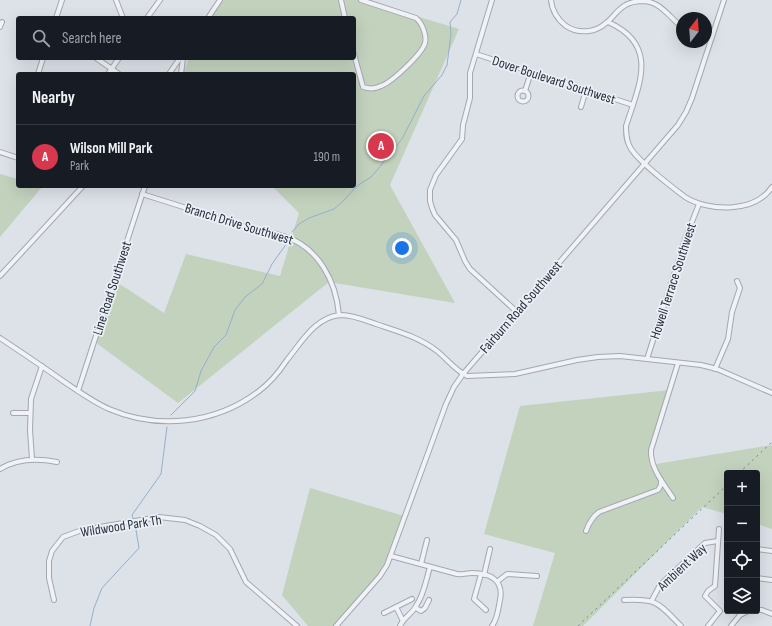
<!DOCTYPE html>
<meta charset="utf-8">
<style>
:root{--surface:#171b24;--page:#20242c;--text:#f1f3f6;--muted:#9ea1a6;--line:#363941;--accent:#d7384e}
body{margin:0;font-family:"Sofia Sans Condensed",sans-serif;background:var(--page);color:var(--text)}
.controls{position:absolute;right:12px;bottom:12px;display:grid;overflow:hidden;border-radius:4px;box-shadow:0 4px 16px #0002}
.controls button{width:36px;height:36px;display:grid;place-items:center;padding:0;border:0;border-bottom:1px solid var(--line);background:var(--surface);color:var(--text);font:20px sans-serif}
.compass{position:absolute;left:676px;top:12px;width:36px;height:36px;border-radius:50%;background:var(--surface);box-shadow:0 4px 16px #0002;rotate:17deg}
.you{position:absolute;left:402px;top:248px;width:14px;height:14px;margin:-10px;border:3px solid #fff;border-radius:50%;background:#1a73e8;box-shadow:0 0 0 6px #1a73e833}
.badge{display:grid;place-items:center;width:26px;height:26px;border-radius:50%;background:var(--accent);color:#fff;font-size:13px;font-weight:700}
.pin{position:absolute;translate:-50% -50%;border:2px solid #fff;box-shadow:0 1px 4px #0006}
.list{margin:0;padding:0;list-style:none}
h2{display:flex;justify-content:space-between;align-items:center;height:52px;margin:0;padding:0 16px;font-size:17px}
h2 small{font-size:13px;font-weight:400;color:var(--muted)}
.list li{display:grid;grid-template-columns:26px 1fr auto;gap:12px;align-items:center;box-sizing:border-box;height:64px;padding:0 16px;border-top:1px solid var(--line)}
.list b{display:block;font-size:15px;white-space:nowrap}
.list p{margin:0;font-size:13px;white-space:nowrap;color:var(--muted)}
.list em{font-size:13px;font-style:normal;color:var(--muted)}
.icon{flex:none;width:22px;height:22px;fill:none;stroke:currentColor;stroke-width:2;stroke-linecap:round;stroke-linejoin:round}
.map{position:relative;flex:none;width:772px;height:626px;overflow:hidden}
.search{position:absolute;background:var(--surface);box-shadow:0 4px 16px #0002;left:16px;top:16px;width:340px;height:44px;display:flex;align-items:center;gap:10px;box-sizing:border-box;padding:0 14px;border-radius:4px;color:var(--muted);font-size:15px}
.panel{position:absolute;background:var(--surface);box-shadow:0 4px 16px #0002;left:16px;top:72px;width:340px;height:116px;border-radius:4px}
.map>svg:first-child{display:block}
</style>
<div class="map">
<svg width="772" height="626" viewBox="0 0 772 626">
<rect width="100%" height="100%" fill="#dde1e8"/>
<!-- green -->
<g fill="#c2d2bd">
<path d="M221,0h142l96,29 -69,156 65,118 -126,-21 -151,121 -79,-58 -5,-5 18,-61 52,34 22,-59 94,22 19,-63 -27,-27h82v-112h-171l6,-16h165v-40h-145z"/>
<path d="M0,174l18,5v7l24,1 -42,50z"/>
<path d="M670,390l-19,64 -1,11 122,-20v84l-15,-5v-51h-30v41l-25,-7 -119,119h-50l22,-73 -71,-19 36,-128z"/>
<path d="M310,488l94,28 -18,52 -50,58h-28l-26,-31z"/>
</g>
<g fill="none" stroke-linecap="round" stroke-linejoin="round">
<!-- stream -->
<g stroke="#95afcb" stroke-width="1">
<path d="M292,232l7,-8 10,-6 25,-9 8,-7 15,-16 14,-9 7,-8 24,-30 22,-43 18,-21 5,-10 4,-31 -1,-12 7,-8 4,-14"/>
<path d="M171,415l24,-24 6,-20 13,-24 12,-12 9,-25 10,-13 17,-13 10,-20 15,-21"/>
<path d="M134,521l-2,-6 29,-41 6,-47"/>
<path d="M90,626l4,-18 8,-20 37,-40 -4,-24"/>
</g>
<defs>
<g id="minor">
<path d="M116,0l7,18"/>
<path d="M341,0l4,18"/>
<path d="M492,0l-22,73v25l-7,27 -1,14 -26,36 -6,15v11l2,7 3,7 21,25 9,21 5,8 47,43"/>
<path d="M551,0c1,11 6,19 15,26 12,8 29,7 40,-3 7,-5 10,-12 18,-17 6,-4 13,-5 20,-5 17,1 26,17 38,26"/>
<path d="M56,18l6,-18"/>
<path d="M147,18l13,-18"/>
<path d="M208,18l12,-18"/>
<path d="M608,22c52,23 31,63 18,104 0,7 0,14 4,21 7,14 41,39 55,50 24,15 70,16 87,-10"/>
<path d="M0,27l2,-5"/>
<path d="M354,54l9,33c6,2 12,2 18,-1 11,-4 41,-32 44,-43 2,-8 -3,-20 -9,-25l-55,-18"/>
<path d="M476,54l157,51"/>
<path d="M96,58l23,16"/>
<path d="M38,74l5,-16"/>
<path d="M108,74l11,-16"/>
<path d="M169,74l11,-16"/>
<path d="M181,74l2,-16"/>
<circle cx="523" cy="96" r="5.5"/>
<path d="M525,91l6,-19"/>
<path d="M581,107l5,-17"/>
<path d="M0,152l18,6"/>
<path d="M142,194c32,10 64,20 96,31 15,4 30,6 45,11 35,10 53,45 56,79"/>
<path d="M0,276l83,-90"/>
<path d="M0,338c21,14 42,28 63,43 15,10 30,21 46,28 49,21 107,15 150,-18 11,-8 20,-19 28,-31 14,-17 29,-44 54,-45 12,0 24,5 35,9 21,7 43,13 61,27 10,8 18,19 30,25l48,-2 62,-14 21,-3 22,-1 81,9 16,4 55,24"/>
<path d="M647,359l39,-122 13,-33"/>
<path d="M715,369l13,-30 4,-27 8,-24 -3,-7"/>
<path d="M78,391l67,-205"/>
<path d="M13,413h17"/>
<path d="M32,459l-2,-29 1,-31 11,-33"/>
<path d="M0,469c18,-11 37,-11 57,-7"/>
<path d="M673,498c-9,-14 -23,-30 -22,-48l27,-87"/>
<path d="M586,531c3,-8 6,-14 13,-19l59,-22 3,-5v-5"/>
<path d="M757,549l15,2"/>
<path d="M391,556c22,6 44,12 66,18 5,1 10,-1 15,-1 18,0 32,7 28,27 -2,9 -2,18 -8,26"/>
<path d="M421,564l6,-24"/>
<path d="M481,574l-7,25 12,11"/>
<path d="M484,575l6,-26"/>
<path d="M757,578l15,2"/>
<path d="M498,581l9,-7 30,2"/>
<path d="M54,600l-5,-22v-17l3,-10 11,-14 19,-7 77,-13 26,3 15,6 16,9 14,14 16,33 51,44"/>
<path d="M624,600c34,-2 35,4 57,26"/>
<path d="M652,600l8,-15 45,-42 13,-2"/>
<path d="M396,607l7,14"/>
<path d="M416,608l5,3 4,-3 4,-8"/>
<path d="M757,610h5l10,4"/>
<path d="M384,613l28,-14"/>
<path d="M336,626l44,-50 7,-11 59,-161 8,-17 9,-13 215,-249 8,-13 6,-14 32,-98"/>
<path d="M400,626c3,-8 12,-12 16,-20 8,-11 10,-26 14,-39"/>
<path d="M708,626l12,-15 -15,-15 3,-5 7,-5 4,-57"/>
<path d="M731,626l9,-11 8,-4"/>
</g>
</defs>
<!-- minor casing -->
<use href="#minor" stroke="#a2a8b2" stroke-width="6"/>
<!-- minor -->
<use href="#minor" stroke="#f0f2f6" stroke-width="4"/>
<!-- rail -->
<g stroke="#758092" stroke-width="1" stroke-dasharray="2 4" stroke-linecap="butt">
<path d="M739,473l33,-31"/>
<path d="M578,626l149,-141"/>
</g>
</g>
<g text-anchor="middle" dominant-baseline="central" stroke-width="3.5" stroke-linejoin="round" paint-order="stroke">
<!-- street labels -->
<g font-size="14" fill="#252f3f" stroke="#ecf0f5">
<text transform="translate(554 80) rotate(18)">Dover Boulevard Southwest</text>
<text transform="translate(239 224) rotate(17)">Branch Drive Southwest</text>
<text transform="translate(673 281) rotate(-72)">Howell Terrace Southwest</text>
<text transform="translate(112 288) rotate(-72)">Line Road Southwest</text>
<text transform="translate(521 307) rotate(-49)">Fairburn Road Southwest</text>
<text transform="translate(121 526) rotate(-9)">Wildwood Park Th</text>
<text transform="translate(682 567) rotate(-43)">Ambient Way</text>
</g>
</g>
</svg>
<div class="controls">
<button>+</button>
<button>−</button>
<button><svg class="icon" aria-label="locate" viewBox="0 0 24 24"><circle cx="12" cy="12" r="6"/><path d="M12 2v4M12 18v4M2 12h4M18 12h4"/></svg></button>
<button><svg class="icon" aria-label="layers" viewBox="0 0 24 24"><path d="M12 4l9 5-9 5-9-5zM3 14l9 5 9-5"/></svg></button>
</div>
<svg class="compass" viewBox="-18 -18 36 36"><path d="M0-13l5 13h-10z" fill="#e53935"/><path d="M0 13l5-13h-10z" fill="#9ea1a6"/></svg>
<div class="you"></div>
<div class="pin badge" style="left:381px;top:146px">A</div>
<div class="search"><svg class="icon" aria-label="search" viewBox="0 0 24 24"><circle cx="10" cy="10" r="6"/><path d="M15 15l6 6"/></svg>Search here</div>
<section class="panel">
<h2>Nearby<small></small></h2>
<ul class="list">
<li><span class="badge">A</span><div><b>Wilson Mill Park</b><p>Park</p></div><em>190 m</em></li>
</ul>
</section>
</div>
